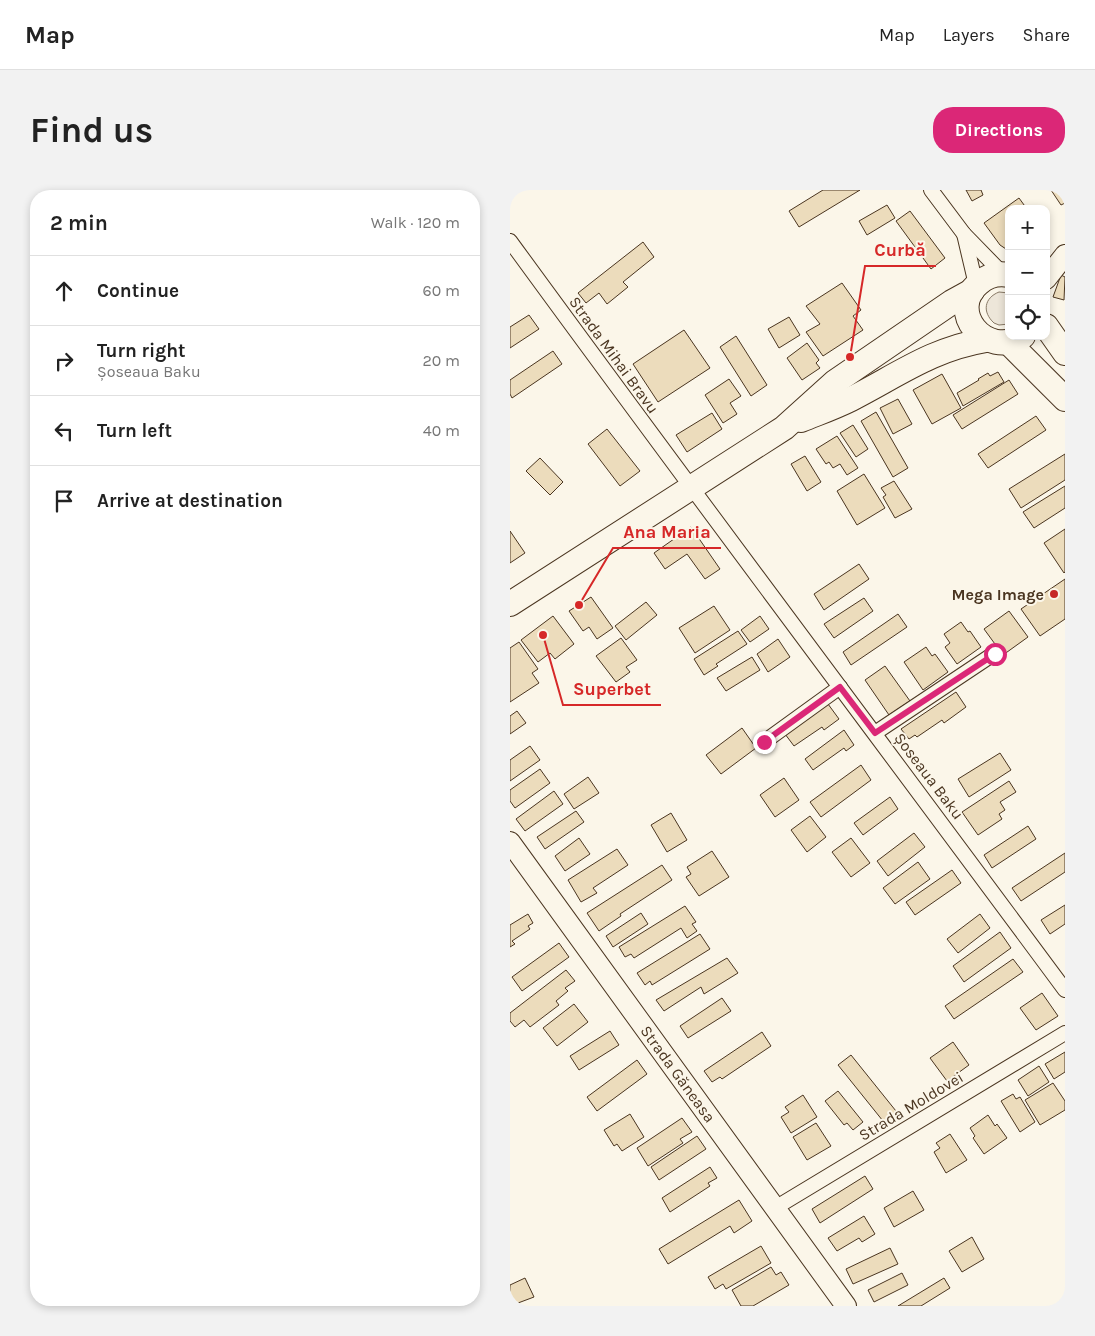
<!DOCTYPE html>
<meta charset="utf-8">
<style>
:root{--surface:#fff;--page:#f2f2f2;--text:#222;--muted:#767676;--line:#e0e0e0;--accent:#db2777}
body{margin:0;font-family:Karla,sans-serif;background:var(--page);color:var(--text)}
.controls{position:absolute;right:15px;top:15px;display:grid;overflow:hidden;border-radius:10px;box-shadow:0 2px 8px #0003}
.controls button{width:45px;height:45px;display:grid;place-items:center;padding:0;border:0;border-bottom:1px solid var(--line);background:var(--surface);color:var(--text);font:25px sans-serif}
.stop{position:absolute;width:15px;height:15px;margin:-11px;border:4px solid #db2777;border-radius:50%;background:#fff}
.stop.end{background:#db2777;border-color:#fff;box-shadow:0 1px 5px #0008}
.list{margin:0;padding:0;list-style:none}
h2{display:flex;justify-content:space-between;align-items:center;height:65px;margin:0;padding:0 20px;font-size:21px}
h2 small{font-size:16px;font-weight:400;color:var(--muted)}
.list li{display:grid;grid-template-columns:32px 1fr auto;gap:15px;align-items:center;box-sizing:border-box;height:70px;padding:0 20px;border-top:1px solid var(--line)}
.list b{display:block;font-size:19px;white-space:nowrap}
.list p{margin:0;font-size:16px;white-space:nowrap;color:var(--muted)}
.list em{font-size:16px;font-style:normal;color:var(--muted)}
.icon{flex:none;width:28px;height:28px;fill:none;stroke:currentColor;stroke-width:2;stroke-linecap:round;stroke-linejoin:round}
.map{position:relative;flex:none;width:555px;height:1116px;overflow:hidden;border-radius:20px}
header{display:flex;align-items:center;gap:30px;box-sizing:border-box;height:70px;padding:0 25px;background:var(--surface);border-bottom:1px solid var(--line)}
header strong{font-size:24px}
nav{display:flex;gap:28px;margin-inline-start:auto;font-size:18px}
.intro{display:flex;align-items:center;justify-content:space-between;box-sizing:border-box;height:120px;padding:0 30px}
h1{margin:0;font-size:35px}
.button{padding:12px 22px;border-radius:20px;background:var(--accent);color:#fff;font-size:18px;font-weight:700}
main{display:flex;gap:30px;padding:0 30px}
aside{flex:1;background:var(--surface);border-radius:20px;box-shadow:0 2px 8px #0003}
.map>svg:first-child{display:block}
</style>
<header>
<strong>Map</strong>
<nav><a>Map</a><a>Layers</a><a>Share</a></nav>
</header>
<div class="intro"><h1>Find us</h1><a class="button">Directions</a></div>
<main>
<aside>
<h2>2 min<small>Walk · 120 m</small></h2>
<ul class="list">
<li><svg class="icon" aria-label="ahead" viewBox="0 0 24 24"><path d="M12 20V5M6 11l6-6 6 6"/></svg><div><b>Continue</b></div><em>60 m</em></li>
<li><svg class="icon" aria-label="right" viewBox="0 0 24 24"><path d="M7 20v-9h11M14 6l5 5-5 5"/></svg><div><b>Turn right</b><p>Șoseaua Baku</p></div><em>20 m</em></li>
<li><svg class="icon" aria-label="left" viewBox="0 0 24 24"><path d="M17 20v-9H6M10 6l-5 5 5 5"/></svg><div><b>Turn left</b></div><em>40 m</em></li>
<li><svg class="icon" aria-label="arrive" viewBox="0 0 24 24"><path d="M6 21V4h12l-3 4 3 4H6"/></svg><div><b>Arrive at destination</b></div></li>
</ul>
</aside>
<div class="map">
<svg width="555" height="1116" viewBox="0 0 555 1116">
<rect width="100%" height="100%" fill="#fbf6e9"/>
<!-- green -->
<path fill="#ede6d9" stroke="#887966" d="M489,102l10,1v31l-10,1 -5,-2c-12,-11 -10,-25 5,-31z"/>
<!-- building -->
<g fill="#ecdcbc" stroke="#4a3520">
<path d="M313,0h37l-61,37 -10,-16z"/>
<path d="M456,0h15l2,5 -11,6z"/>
<path d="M541,0h14v13l-4,2z"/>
<path d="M509,8l8,11h-18v42l-9,-6 -16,-22z"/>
<path d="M377,15l8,13 -28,17 -8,-14z"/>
<path d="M400,21l35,47 -14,11 -35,-48z"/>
<path d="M133,52l11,15 -31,25 5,5 -21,17 -8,-11 -13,10 -8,-10z"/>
<path d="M551,85l4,2 -1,23 -11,-3z"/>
<path d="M332,93l19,27 -8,6 10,14 -40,26 -17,-24 14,-8 -14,-18z"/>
<path d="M19,125l10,14 -29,19v-21z"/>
<path d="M279,127l11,18 -21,13 -11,-19z"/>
<path d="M174,140l26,38 -52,34 -25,-38z"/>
<path d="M226,146l31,49 -16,11 -31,-49z"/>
<path d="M297,153l12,17 -3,3 4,5 -18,12 -15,-22z"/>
<path d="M43,161l9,13 -50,34 -2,-4v-14z"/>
<path d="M488,182l6,10 -41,24 -6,-13 22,-13 -1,-1 10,-6 2,3z"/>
<path d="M432,184l19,34 -29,16 -19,-34z"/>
<path d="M219,189l12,17 -11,7 7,11 -14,9 -18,-28z"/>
<path d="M499,190l9,14 -56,35 -9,-14z"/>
<path d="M388,209l14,25 -19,10 -13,-26z"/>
<path d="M366,222l32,56 -15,9 -32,-56z"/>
<path d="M202,223l10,16 -35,23 -11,-17z"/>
<path d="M526,226l10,14 -58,38 -10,-14z"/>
<path d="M343,235l15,24 -12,8 -16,-24z"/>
<path d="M97,239l33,42 -20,15 -32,-42z"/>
<path d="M327,246l21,32 -11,7 -7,-11 -7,4 -4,-6 -3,2 -10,-15z"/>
<path d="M555,264v26l-44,28 -12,-19z"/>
<path d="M295,266l16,26 -14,9 -16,-27z"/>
<path d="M30,268l23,24 -13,13 -24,-24z"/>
<path d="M354,284l21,34 -28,17 -20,-34z"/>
<path d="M384,291l18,28 -17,9 -12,-21 3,-2 -5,-7z"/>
<path d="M555,296v22l-31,20 -11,-16z"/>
<path d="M181,337l29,42 -15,10 -18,-25 -22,15 -11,-16z"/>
<path d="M555,339v43l-1,1 -20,-30z"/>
<path d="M0,341l15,22 -15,10z"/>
<path d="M349,374l10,15 -45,31 -10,-16z"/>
<path d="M555,389v40l-25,17 -19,-27z"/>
<path d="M81,407l22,31 -16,11 -8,-12 -6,4 -14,-20z"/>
<path d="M354,408l9,13 -39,27 -10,-14z"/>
<path d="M136,412l11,13 -31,25 -11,-14z"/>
<path d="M204,416l16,24 -35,23 -16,-25z"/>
<path d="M499,421l19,26 -25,18 -19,-26z"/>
<path d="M388,424l9,13 -56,38 -8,-13z"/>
<path d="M43,426l21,28 -19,15 -5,-6 -12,9 -17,-22z"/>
<path d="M250,426l9,13 -19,13 -9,-12z"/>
<path d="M451,432l7,10 2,-1 11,16 -24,17 -12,-17 5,-4 -6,-9z"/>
<path d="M228,441l9,13 -31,20 2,2 -14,9 -10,-16z"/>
<path d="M111,448l16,22 -11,7 4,5 -14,10 -20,-26z"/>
<path d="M268,449l12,18 -22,15 -11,-18z"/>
<path d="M9,452l19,27 -6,4 7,10 -29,19v-54z"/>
<path d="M416,457l6,9 3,-2 13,18 -25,18 -19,-28z"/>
<path d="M242,467l8,13 -34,21 -9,-13z"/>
<path d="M375,476l25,35 -21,14 -24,-35z"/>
<path d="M446,502l10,15 -22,16 -2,-3 -25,17 -2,-2 -6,4 -8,-10z"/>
<path d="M318,514l11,15 -15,11 -2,-3 -28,19 -9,-12z"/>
<path d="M7,521l9,12 -16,11v-18z"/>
<path d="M232,538l14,20 -35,26 -15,-19z"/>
<path d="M334,540l10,15 -8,6 -2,-3 -31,22 -8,-11z"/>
<path d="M20,556l10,14 -30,21v-21z"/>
<path d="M490,563l11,17 -42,27 -11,-18z"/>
<path d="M351,575l10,15 -50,37 -11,-15z"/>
<path d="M30,579l10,14 -35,25 -5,-7v-11z"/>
<path d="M78,587l11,16 -25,16 -10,-15z"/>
<path d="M274,588l15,22 -24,17 -15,-22z"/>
<path d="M499,591l7,11 -16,10 5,8 -6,4 3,5 -24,16 -16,-23z"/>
<path d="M44,601l9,13 -38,27 -9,-12z"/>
<path d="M380,607l8,12 -35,26 -9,-12z"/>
<path d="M66,621l8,11 -39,27 -8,-12z"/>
<path d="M161,623l16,27 -20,12 -16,-27z"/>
<path d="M300,626l16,21 -19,15 -16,-22z"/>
<path d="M518,636l8,13 -44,29 -8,-13z"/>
<path d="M404,643l11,14 -37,29 -11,-15z"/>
<path d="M69,648l11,16 -25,17 -10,-15z"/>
<path d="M341,648l19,25 -19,14 -19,-25z"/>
<path d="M107,659l11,16 -35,23 4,5 -16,9 -13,-22z"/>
<path d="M202,661l17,26 -30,19 -13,-19 5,-3 -4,-7z"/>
<path d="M555,663v19l-44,29 -9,-13z"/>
<path d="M408,672l12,17 -35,25 -12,-16z"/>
<path d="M152,675l10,15 -52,34 1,2 -22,15 -12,-18z"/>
<path d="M442,680l9,13 -46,32 -9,-13z"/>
<path d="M555,715v19l-15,10 -9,-14z"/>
<path d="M175,716l11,16 -4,2 5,7 -10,7 -6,-10 -47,30 -3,-4 -6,3 -6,-10z"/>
<path d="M131,723l7,11 -35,23 -7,-11z"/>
<path d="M18,724l5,9 -5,3 2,3 -18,12 3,3 -5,3v-22z"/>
<path d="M470,724l10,14 -32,25 -11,-14z"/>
<path d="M490,742l11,16 -47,34 -11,-16z"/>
<path d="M190,744l10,15 -58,36 -2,-4 -5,4 -8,-12z"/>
<path d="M49,753l10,14 -47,34 -10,-14z"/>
<path d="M217,768l11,15 -34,21 -3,-7 -37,24 -8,-11z"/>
<path d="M503,769l10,13 -69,47 -9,-13z"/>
<path d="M56,780l9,11 -10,7 3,3 -12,10 3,4 -29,22 -6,-7 -9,7 -5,-6v-8z"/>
<path d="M532,803l16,23 -22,14 -16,-22z"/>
<path d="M212,808l9,13 -43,27 -8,-12z"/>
<path d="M64,814l14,18 -31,24 -14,-18z"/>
<path d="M100,841l9,14 -40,25 -9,-14z"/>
<path d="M252,842l9,14 -49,33 -2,-2 -8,5 -8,-11z"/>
<path d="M443,852l16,23 -22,16 -17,-23z"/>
<path d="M555,862v20l-11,7 -9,-15z"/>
<path d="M341,865l49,61 -13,10 -49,-61z"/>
<path d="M127,870l10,14 -50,37 -10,-14z"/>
<path d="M529,876l10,16 -21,14 -10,-16z"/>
<path d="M543,893l12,18v9l-25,15 -15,-25z"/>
<path d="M328,901l25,31 -10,8 -6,-7 -3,2 -19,-24z"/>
<path d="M503,904l3,5 4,-2 15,25 -15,10 -19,-31z"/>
<path d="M293,905l14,22 -26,16 -10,-16 8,-5 -4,-5z"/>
<path d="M120,924l14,23 -22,14 -5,-7 -3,2 -10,-16z"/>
<path d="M478,925l7,11 2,-2 10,14 -23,16 -11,-16 2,-2 -5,-8z"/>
<path d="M172,928l10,14 -12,7 3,4 -35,23 -11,-18z"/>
<path d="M306,933l15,23 -24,14 -14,-23z"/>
<path d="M440,944l17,26 -21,13 -12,-21 6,-4 -4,-5z"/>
<path d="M187,946l9,13 -47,31 -8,-13z"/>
<path d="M200,977l7,11 -9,5 2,3 -40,26 -8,-14z"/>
<path d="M355,986l8,13 -53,34 -8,-14z"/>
<path d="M403,1001l11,19 -30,17 -10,-19z"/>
<path d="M229,1010l13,21 -18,12 -4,-7 -62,38 -9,-15z"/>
<path d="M354,1026l11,18 -13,8 -3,-4 -22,13 -9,-13z"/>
<path d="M462,1047l12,22 -22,13 -13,-21z"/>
<path d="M251,1056l10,17 -45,26 -3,-5 -8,5 -7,-12z"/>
<path d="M380,1058l8,16 -45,20 -7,-15z"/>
<path d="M261,1077l5,8 5,-3 8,13 -36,21h-12l-9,-16z"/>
<path d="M392,1083l6,12 -34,17 -6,-12z"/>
<path d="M15,1088l9,19 -24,9v-21z"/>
<path d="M434,1088l6,10 -29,18h-23z"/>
</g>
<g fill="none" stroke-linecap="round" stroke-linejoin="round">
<defs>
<g id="minor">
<path d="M421,0l33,44 39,40"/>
<path d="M454,44l12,51"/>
<path d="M0,51c183,251 370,499 555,749"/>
<path d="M365,543l120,-80"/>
<path d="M254,552l76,-55"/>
<path d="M265,1018l290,-175"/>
</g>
<g id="secondary">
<path d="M536,89l19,-24"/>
<path d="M0,652l336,464"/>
</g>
<g id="trunk">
<path d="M499,85c-11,-2 -21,0 -30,8 -33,27 6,77 44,53"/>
<path d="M536,136l19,27"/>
<path d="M499,153l56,56"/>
<path d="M291,230c17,-7 34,-13 50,-21 47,-24 81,-50 135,-59"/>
<path d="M0,414l274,-176 51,-46 117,-80 20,-11"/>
</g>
</defs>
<!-- minor casing -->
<use href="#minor" stroke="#4a3520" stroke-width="16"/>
<!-- secondary casing -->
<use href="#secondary" stroke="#4a3520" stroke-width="22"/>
<!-- trunk casing -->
<use href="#trunk" stroke="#4a3520" stroke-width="26"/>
<!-- minor -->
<use href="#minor" stroke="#fbf6e9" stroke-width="14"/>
<!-- secondary -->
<use href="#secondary" stroke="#fbf6e9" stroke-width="20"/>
<!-- trunk -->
<use href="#trunk" stroke="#fbf6e9" stroke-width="24"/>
</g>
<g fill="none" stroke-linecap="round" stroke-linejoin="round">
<!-- route -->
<path stroke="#db2777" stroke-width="6" d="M254,552l76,-55 35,46 120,-79"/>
</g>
<!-- markers -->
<circle fill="#c62828" stroke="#fbf6e9" stroke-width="2" cx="544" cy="404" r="5"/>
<g text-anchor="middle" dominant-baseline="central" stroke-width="4" stroke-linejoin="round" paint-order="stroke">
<!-- street labels -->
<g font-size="16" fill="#4a3520" stroke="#fbf6e9">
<text transform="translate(104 165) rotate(54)">Strada Mihai Bravu</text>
<text transform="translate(419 586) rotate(53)">Șoseaua Baku</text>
<text transform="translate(168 884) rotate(54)">Strada Găneasa</text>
<text transform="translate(401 916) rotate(-31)">Strada Moldovei</text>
</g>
<!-- poi labels -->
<g font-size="16" font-weight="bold" fill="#4a3520" stroke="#fbf6e9" text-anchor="end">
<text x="534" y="404">Mega Image</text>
</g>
</g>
<!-- callouts -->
<path fill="none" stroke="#d62828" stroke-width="2" d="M340 167L355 76H426M69 415L103 358H211M33 445L53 515H151"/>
<g fill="#d62828" stroke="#fbf6e9" stroke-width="2">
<circle cx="340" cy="167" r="5"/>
<circle cx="69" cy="415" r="5"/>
<circle cx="33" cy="445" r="5"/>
</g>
<g font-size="18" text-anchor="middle" font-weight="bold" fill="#d62828" stroke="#fbf6e9" stroke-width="4" stroke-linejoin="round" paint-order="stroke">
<text x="390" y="66">Curbă</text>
<text x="157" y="348">Ana Maria</text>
<text x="102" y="505">Superbet</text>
</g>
</svg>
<div class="controls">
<button>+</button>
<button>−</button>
<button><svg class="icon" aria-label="locate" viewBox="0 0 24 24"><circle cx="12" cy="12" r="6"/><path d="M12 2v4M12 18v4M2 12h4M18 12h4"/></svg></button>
</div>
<div class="stop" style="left:485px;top:464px"></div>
<div class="stop end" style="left:254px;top:552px"></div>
</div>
</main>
